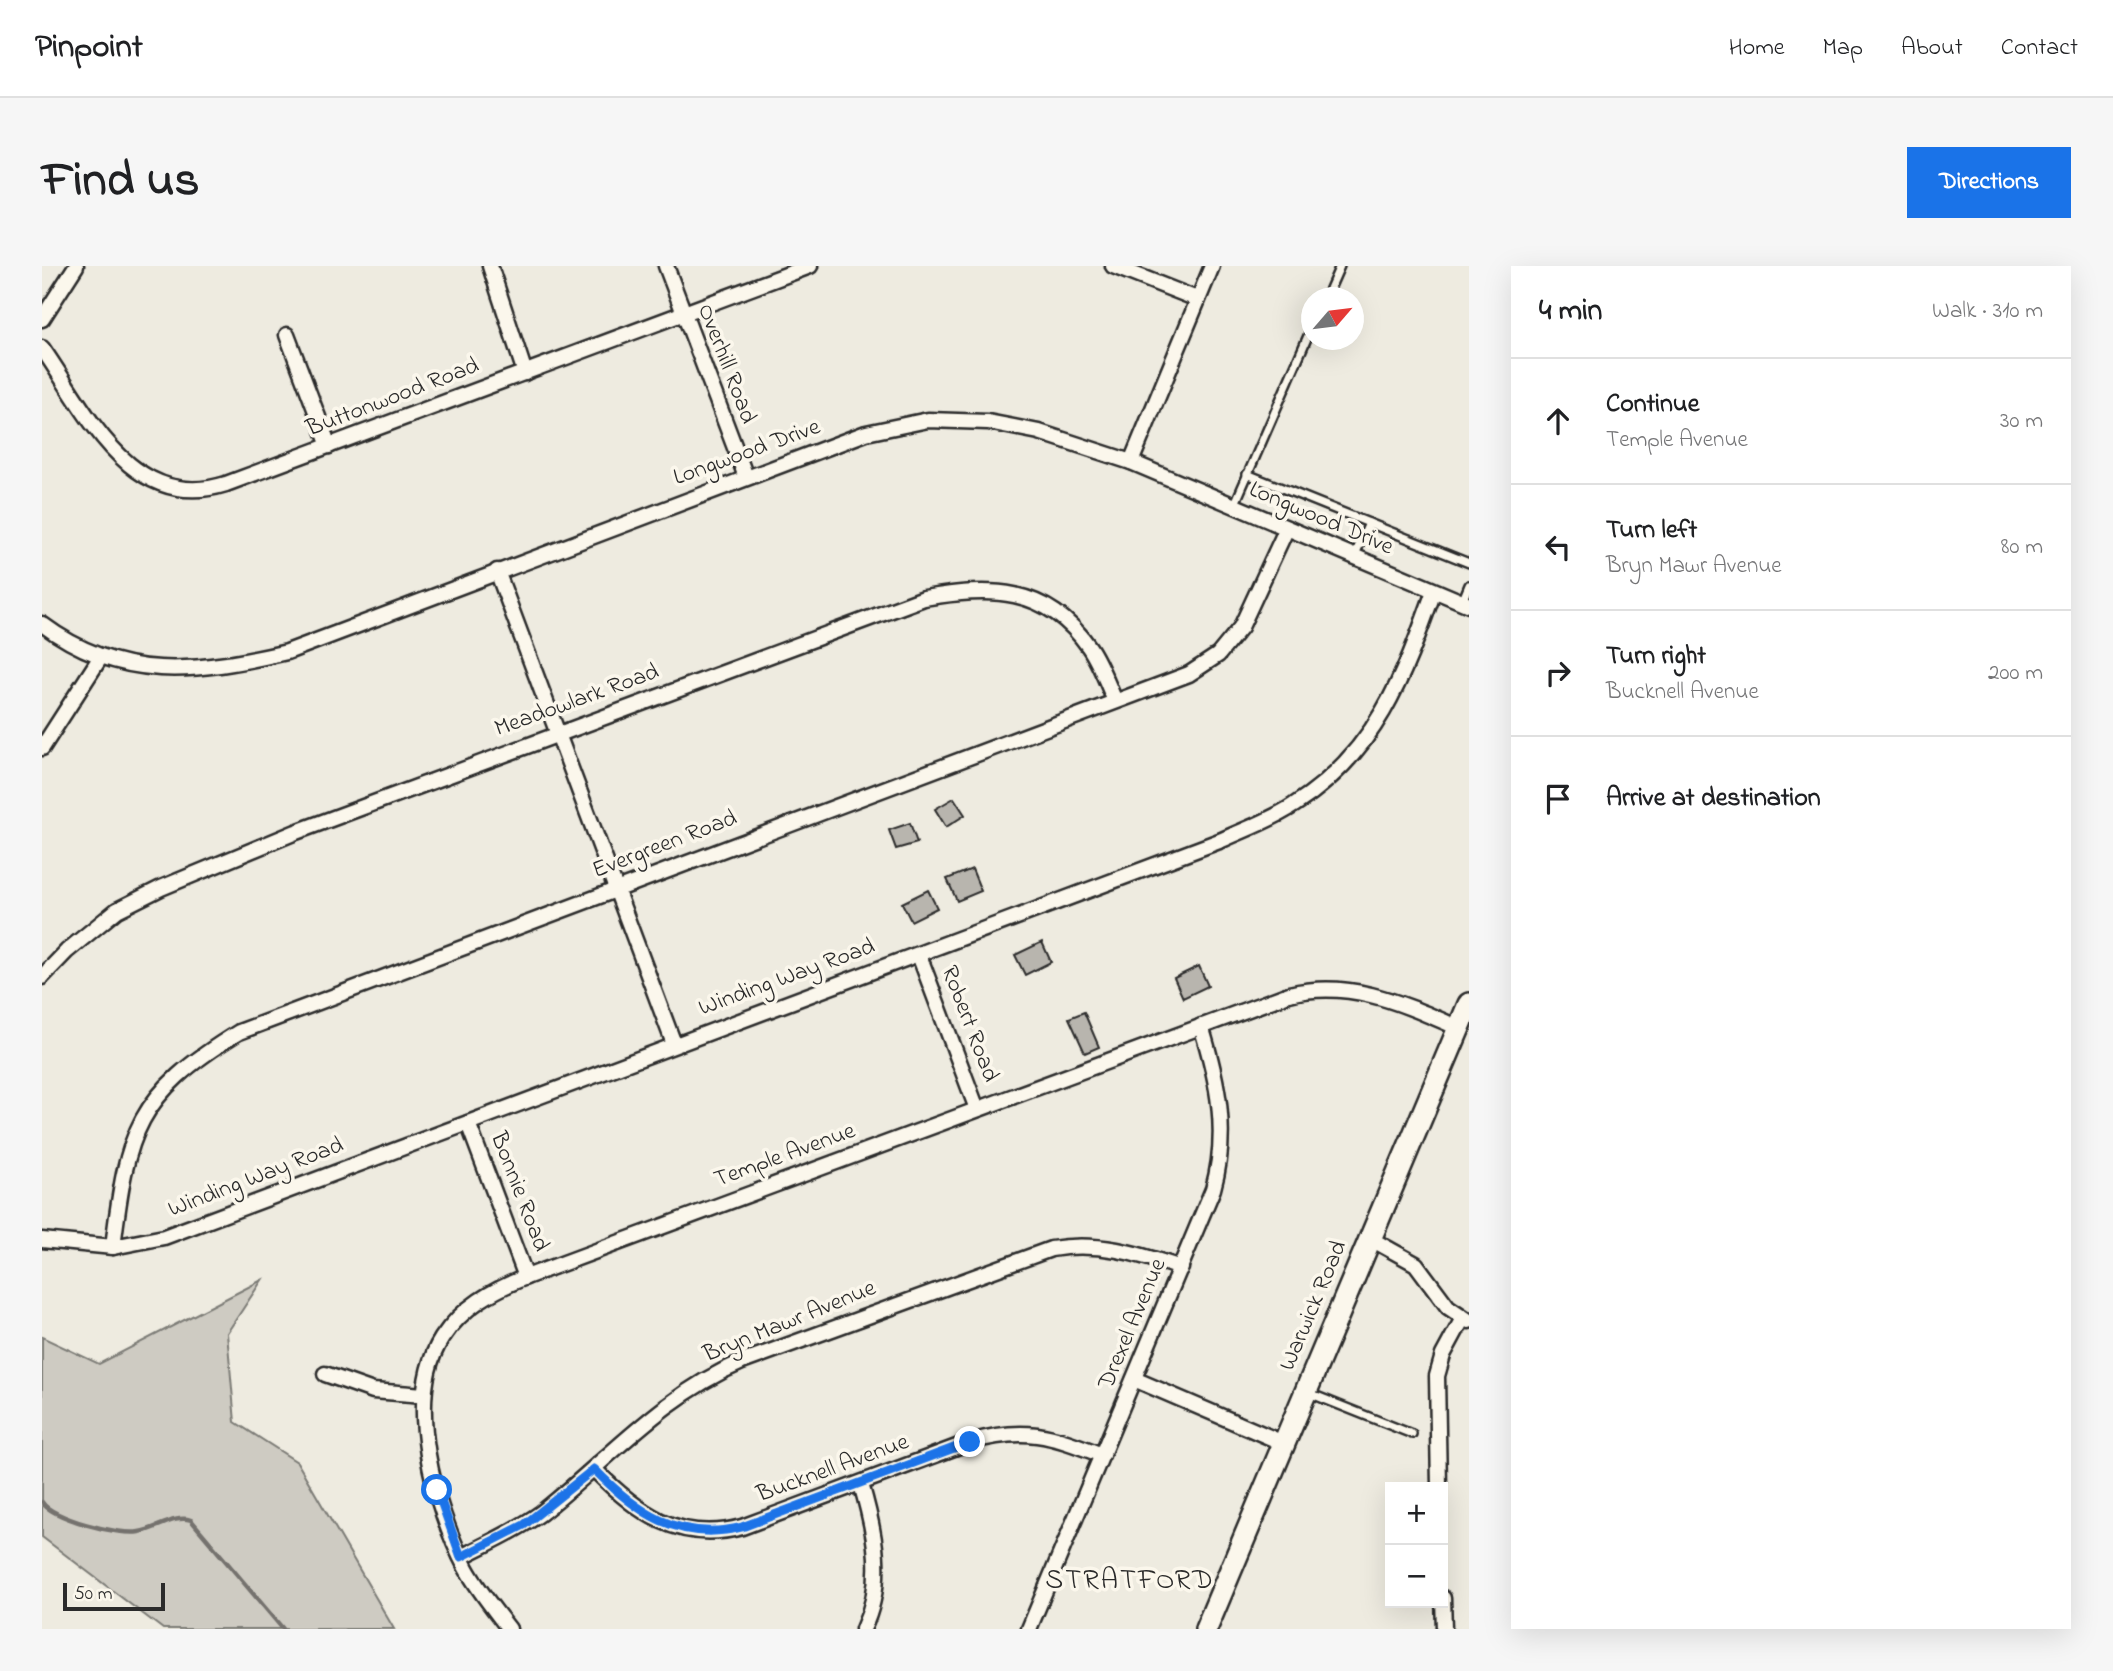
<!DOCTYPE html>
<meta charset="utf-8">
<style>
:root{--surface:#fff;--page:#f6f6f6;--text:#202124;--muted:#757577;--line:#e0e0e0;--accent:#1a73e8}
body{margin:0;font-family:"Indie Flower",sans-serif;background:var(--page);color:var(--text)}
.controls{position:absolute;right:21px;bottom:21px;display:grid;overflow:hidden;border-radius:0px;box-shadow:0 7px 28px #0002}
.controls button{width:63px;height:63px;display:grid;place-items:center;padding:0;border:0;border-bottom:2px solid var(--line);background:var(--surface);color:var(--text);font:35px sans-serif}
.compass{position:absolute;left:1259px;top:21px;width:63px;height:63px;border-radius:50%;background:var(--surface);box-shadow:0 7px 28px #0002;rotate:62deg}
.scale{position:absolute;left:21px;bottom:18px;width:102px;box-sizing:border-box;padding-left:7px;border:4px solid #2b2b2b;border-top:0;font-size:19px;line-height:24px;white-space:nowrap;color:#2b2b2b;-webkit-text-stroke:5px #fbf7ec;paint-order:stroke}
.stop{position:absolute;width:21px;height:21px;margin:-16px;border:5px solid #1a73e8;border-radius:50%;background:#fff}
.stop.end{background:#1a73e8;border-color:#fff;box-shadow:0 2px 7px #0008}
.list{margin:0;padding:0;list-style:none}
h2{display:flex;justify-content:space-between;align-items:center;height:91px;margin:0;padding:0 28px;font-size:30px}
h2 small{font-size:23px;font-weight:400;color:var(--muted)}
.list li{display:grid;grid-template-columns:46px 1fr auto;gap:21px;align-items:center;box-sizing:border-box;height:126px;padding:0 28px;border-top:2px solid var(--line)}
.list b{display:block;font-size:26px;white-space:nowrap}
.list p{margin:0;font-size:23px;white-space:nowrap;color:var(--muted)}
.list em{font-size:23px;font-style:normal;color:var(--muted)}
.icon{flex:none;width:38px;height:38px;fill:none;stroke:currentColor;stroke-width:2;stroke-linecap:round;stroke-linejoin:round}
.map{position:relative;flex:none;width:1427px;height:1363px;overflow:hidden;border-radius:0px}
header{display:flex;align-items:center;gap:42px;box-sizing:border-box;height:98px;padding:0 35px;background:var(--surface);border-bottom:2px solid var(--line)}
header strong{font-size:33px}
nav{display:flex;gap:38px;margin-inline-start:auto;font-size:24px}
.intro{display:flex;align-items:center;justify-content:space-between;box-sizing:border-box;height:168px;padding:0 42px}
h1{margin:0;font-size:49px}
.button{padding:18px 32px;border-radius:0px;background:var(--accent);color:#fff;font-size:24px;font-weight:700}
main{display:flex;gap:42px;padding:0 42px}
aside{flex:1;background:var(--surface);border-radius:0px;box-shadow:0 7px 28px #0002}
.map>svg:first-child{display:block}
</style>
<header>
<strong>Pinpoint</strong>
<nav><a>Home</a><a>Map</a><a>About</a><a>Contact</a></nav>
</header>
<div class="intro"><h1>Find us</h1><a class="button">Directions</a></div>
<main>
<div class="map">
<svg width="1427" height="1363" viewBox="0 0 1427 1363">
<rect width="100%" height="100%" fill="#eeebe0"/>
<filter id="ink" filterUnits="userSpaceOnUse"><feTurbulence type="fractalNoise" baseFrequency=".0143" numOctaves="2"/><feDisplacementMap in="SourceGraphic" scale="14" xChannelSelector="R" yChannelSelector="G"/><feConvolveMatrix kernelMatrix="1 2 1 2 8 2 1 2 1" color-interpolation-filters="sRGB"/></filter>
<g filter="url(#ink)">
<!-- green -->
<path fill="#cecbc2" stroke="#7c7b76" stroke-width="2" d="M220,1014l-35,53 8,89 62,40 97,167h-231l-121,-92v-200l57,27z"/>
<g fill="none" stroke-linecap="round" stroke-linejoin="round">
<!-- stream -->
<path stroke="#74726e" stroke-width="4.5" d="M0,1236c9,16 77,34 97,30 17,-2 36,-18 52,-12l92,109"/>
</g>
<!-- building -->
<g fill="#b8b5ae" stroke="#2b2b2b" stroke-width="2">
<path d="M912,532l11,17 -19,12 -11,-18z"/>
<path d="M868,557l7,20 -21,6 -7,-19z"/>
<path d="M930,603l9,22 -24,10 -10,-22z"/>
<path d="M886,624l9,18 -26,13 -9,-18z"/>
<path d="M1000,676l9,20 -26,13 -10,-20z"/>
<path d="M1157,700l9,20 -25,12 -9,-20z"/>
<path d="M1042,746l15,35 -14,6 -16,-35z"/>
</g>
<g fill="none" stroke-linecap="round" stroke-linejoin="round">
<defs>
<g id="lane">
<path d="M1284,32l14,-32"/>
<path d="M1205,208l122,49"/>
<path d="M1192,240l77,-177"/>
<path d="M1312,291l15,-34 100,40"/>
<path d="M1420,336l7,-17"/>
<path d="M1267,1127l103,41"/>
</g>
<g id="street">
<path d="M448,0l35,107"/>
<path d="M624,0l80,211"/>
<path d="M1071,0l84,33"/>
<path d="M0,53l34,-53"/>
<path d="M245,69l42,111"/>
<path d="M0,82c45,64 89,166 184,136l584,-218"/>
<path d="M1089,196l81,-196"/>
<path d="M455,305l177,473"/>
<path d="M0,358c79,59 154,49 245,28l579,-219 62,-13 60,2 51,10 92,30 338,143"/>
<path d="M0,482l58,-90"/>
<path d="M877,689l58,154"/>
<path d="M0,711l25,-26 50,-41 44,-22 135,-56 628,-234c65,-11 122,-13 165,49 11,16 18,36 26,54"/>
<path d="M426,857l58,154"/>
<path d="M1329,973l45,25 32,43 21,14"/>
<path d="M0,974l71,7 51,-10 1058,-397c24,-11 50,-20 72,-35 82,-52 109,-127 140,-214"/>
<path d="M71,981c14,-116 23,-152 126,-215l950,-358 29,-19 23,-28 45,-97"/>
<path d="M283,1108l48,17 51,4"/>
<path d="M1092,1113l149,64"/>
<path d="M552,1203c42,43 85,75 148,58l228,-85c55,-16 80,-7 132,13"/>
<path d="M819,1218c14,48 25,97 2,145"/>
<path d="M1397,1221l-2,-111 6,-21 20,-37"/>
<path d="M419,1291c27,-14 55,-26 80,-44 66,-52 122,-118 201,-151l309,-113c47,-8 85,4 130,19"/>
<path d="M1401,1332l1,31"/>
<path d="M467,1363c-15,-20 -31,-39 -43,-61 -31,-59 -63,-170 -24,-230 20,-31 51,-48 84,-61l763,-283c62,-15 114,10 170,34"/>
<path d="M987,1363l184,-440c16,-56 5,-108 -12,-163"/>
</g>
<path id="secondary" d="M1164,1363l263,-625"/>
</defs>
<!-- lane casing -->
<use href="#lane" stroke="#2b2b2b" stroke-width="12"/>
<!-- street casing -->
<use href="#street" stroke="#2b2b2b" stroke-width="19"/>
<!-- secondary casing -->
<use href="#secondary" stroke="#2b2b2b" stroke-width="26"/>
<!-- lane -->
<use href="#lane" stroke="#fbf7ec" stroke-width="7"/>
<!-- street -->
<use href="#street" stroke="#fbf7ec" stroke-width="14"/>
<!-- secondary -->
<use href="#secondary" stroke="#fbf7ec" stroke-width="21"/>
</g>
</g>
<g fill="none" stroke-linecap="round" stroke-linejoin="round" filter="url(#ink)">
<!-- route -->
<path stroke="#1a73e8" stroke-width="9" d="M395,1224l24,67 63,-32 70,-56c42,43 85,74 148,58l228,-85"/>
</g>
<g text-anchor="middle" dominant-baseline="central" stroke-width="7" stroke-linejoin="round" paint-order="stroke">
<!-- street labels -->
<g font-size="24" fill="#2b2b2b" stroke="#fbf7ec">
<text transform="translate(684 98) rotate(69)">Overhill Road</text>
<text transform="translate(351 132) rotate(-21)">Buttonwood Road</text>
<text transform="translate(705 187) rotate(-20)">Longwood Drive</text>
<text transform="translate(1279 253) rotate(23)">Longwood Drive</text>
<text transform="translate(535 435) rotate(-20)">Meadowlark Road</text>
<text transform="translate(623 579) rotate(-21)">Evergreen Road</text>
<text transform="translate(745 712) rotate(-20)">Winding Way Road</text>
<text transform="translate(927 758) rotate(69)">Robert Road</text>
<text transform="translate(743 890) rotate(-20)">Temple Avenue</text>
<text transform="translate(214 912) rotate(-21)">Winding Way Road</text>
<text transform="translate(477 926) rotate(69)">Bonnie Road</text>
<text transform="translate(1272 1040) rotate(-67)">Warwick Road</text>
<text transform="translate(748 1056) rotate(-22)">Bryn Mawr Avenue</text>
<text transform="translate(1091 1058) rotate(-67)">Drexel Avenue</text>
<text transform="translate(791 1203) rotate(-20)">Bucknell Avenue</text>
</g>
<!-- quarter labels -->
<g font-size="28" letter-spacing="2" fill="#2b2b2b" stroke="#fbf7ec">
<text x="1088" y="1315">STRATFORD</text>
</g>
</g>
</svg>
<div class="controls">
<button>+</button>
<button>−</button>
</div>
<svg class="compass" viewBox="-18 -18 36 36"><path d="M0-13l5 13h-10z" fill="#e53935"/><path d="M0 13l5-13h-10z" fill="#757577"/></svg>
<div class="scale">50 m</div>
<div class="stop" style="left:395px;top:1224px"></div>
<div class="stop end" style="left:928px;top:1176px"></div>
</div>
<aside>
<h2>4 min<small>Walk · 310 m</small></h2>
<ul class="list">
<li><svg class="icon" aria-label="ahead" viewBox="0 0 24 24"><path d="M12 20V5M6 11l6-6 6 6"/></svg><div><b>Continue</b><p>Temple Avenue</p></div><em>30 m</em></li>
<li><svg class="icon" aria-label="left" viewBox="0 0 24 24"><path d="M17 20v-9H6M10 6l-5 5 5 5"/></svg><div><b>Turn left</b><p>Bryn Mawr Avenue</p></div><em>80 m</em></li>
<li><svg class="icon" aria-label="right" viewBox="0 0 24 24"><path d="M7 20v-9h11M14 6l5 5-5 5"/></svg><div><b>Turn right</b><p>Bucknell Avenue</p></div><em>200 m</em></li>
<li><svg class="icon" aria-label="arrive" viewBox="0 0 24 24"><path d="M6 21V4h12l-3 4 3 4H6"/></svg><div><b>Arrive at destination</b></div></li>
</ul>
</aside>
</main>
